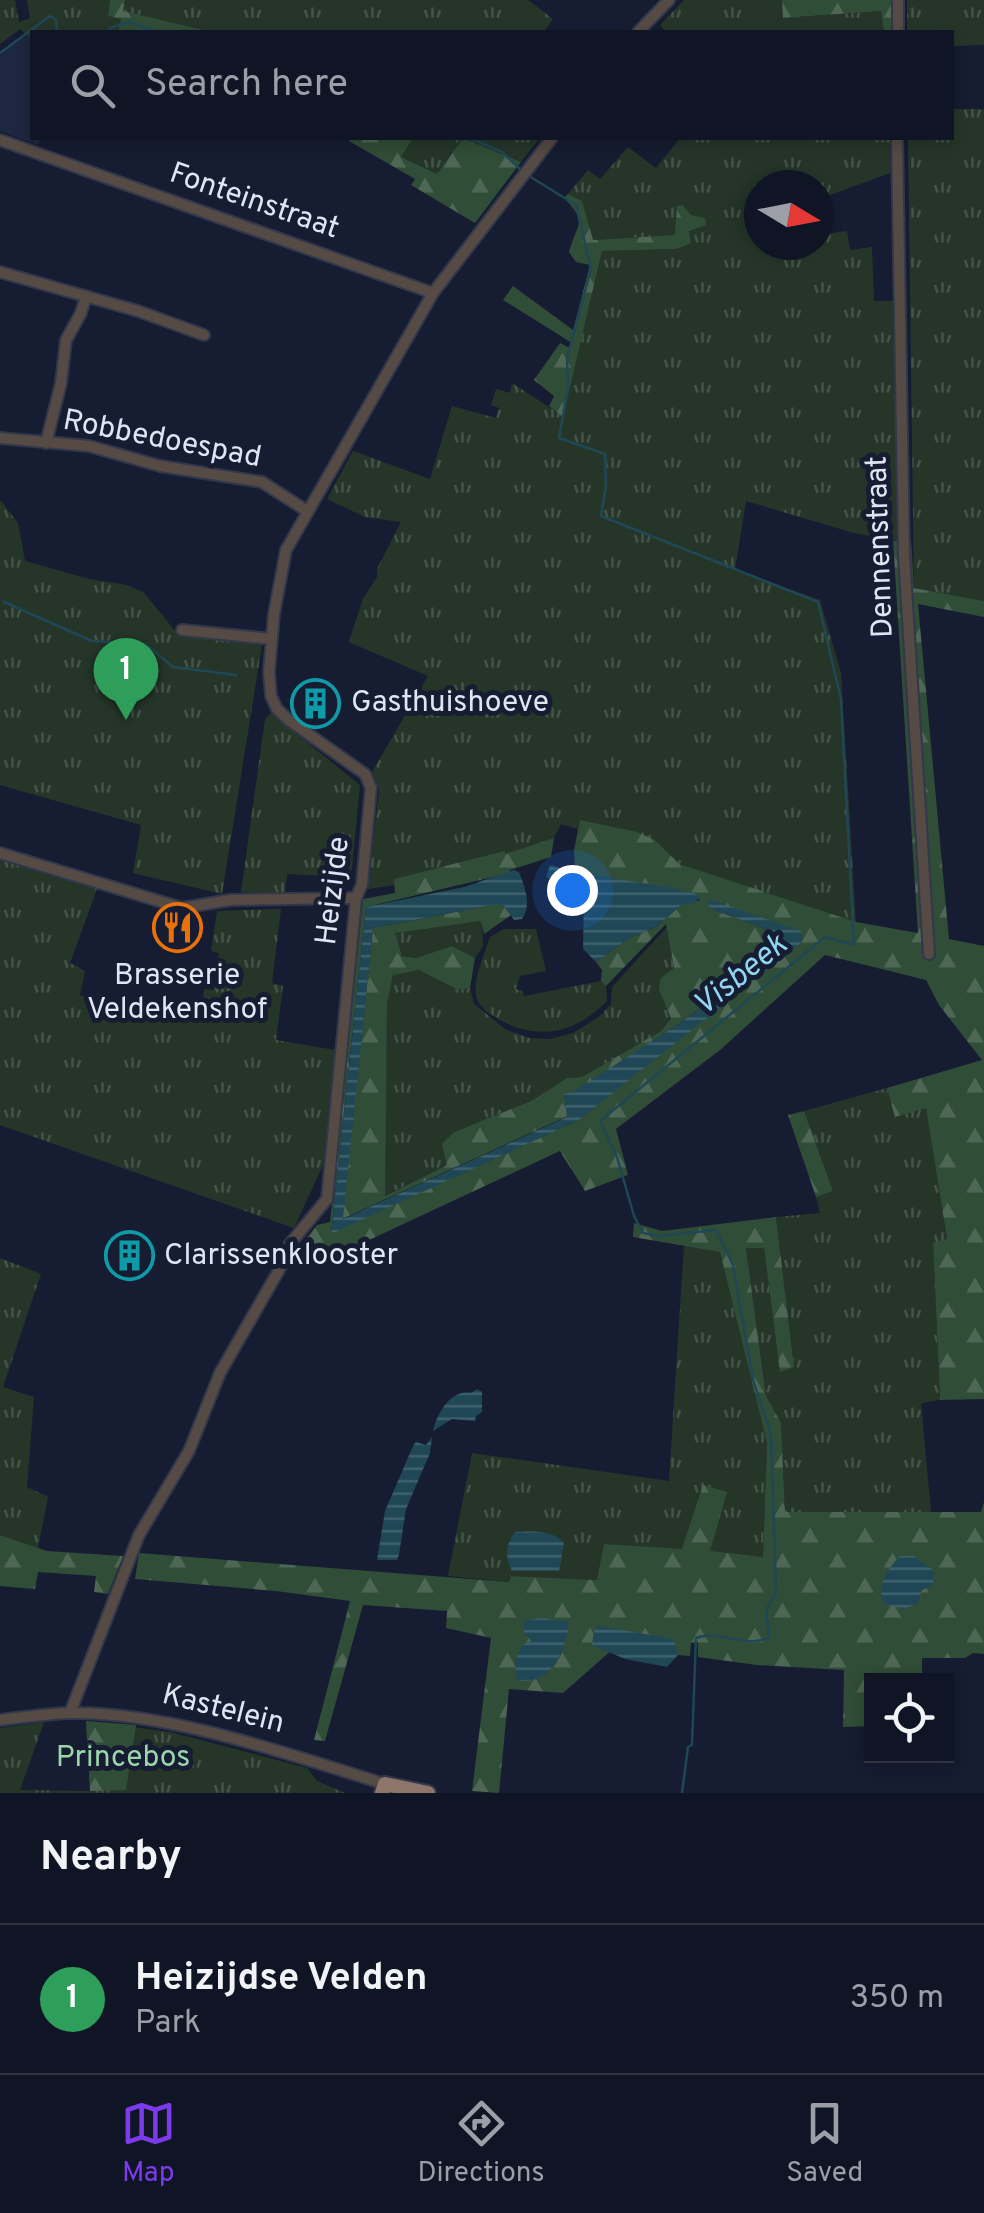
<!DOCTYPE html>
<style>
:root{--surface:#101525;--page:#191e2d;--text:#f1f3f6;--muted:#9c9fa7;--line:#303442;--accent:#7c3aed}
body{margin:0;font-family:Overpass,sans-serif;background:var(--page);color:var(--text)}
.controls{position:absolute;right:30px;bottom:30px;display:grid;overflow:hidden;border-radius:0px;box-shadow:0 5px 15px #0003}
.controls button{width:90px;height:90px;display:grid;place-items:center;padding:0;border:0;border-bottom:2px solid var(--line);background:var(--surface);color:var(--text);font:50px sans-serif}
.compass{position:absolute;left:744px;top:170px;width:90px;height:90px;border-radius:50%;background:var(--surface);box-shadow:0 5px 15px #0003;rotate:100deg}
.you{position:absolute;left:572px;top:890px;width:35px;height:35px;margin:-25px;border:8px solid #fff;border-radius:50%;background:#1a73e8;box-shadow:0 0 0 15px #1a73e833}
.badge{display:grid;place-items:center;width:65px;height:65px;border-radius:50%;background:var(--accent);color:#fff;font-size:32px;font-weight:700}
.pin{position:absolute;translate:-50% -82px;filter:drop-shadow(0 2px 5px #0008)}
.pin::after{content:'';position:absolute;top:52px;width:35px;height:30px;background:inherit;clip-path:polygon(0 0,100% 0,50% 100%)}
.list{margin:0;padding:0;list-style:none}
h2{display:flex;justify-content:space-between;align-items:center;height:130px;margin:0;padding:0 40px;font-size:42px}
h2 small{font-size:32px;font-weight:400;color:var(--muted)}
.list li{display:grid;grid-template-columns:65px 1fr auto;gap:30px;align-items:center;box-sizing:border-box;height:150px;padding:0 40px;border-top:2px solid var(--line)}
.list b{display:block;font-size:38px;white-space:nowrap}
.list p{margin:0;font-size:32px;white-space:nowrap;color:var(--muted)}
.list em{font-size:32px;font-style:normal;color:var(--muted)}
.icon{flex:none;width:55px;height:55px;fill:none;stroke:currentColor;stroke-width:2;stroke-linecap:round;stroke-linejoin:round}
.map{position:relative;flex:none;width:984px;height:1793px;overflow:hidden}
.search{position:absolute;background:var(--surface);box-shadow:0 5px 15px #0003;left:30px;right:30px;top:30px;height:110px;display:flex;align-items:center;gap:25px;box-sizing:border-box;padding:0 35px;border-radius:0px;color:var(--muted);font-size:38px}
.sheet{height:280px;background:var(--surface)}
nav{display:flex;justify-content:space-around;align-items:center;box-sizing:border-box;height:140px;border-top:2px solid var(--line);background:var(--surface);font-size:28px;color:var(--muted)}
nav a{display:grid;justify-items:center;gap:5px}
nav .on{color:var(--accent)}
.map>svg:first-child{display:block}
</style>
<div class="map">
<svg width="984" height="1793" viewBox="0 0 984 1793">
<defs>
<pattern id="grass-tufts" width="24" height="20" patternUnits="userSpaceOnUse" patternTransform="scale(2.5)"><rect width="24" height="20" fill="#253629"/><path d="M3 7l-1-3M5 7V3M7 7l1-3M15 17l-1-3M17 17v-4M19 17l1-3" fill="none" stroke="#445348"/></pattern>
<pattern id="forest-firs" width="22" height="20" patternUnits="userSpaceOnUse" patternTransform="scale(2.5)"><rect width="22" height="20" fill="#304d37"/><path d="M5 1l3.5 6h-7zM16 11l3.5 6h-7z" fill="#4e6654"/></pattern>
<pattern id="water-rules" width="6" height="5" patternUnits="userSpaceOnUse" patternTransform="scale(2.5)"><rect width="6" height="5" fill="#1f4755"/><path d="M0 2.5h6" fill="none" stroke="#3f616e"/></pattern>
</defs>
<rect width="100%" height="100%" fill="#161c31"/>
<!-- built -->
<path fill="#1e2741" d="M32,34v104h9l-3,7 -38,-14v-75l16,-15z"/>
<!-- grass -->
<g fill="url(#grass-tufts)">
<path d="M0,0h15l4,22 11,-4 -3,-18h83l-2,16 13,3 -3,13h-86l-2,6 -10,-9 -20,15z"/>
<path d="M125,0h403l25,19 -9,13h-332l-90,-21z"/>
<path d="M684,0h98l2,18 97,-7 3,21h-218l-6,-7z"/>
<path d="M907,0h77v45l-32,1v-14h-45z"/>
<path d="M952,109h32v492l-70,-13 -6,-450h44z"/>
<path d="M413,138h127l-19,24 -58,-24 -26,36 -36,-17z"/>
<path d="M680,138h210v35l-71,26v-14h-60v60h60v-10l28,-4 3,19 22,-3 2,54h19l5,240 -44,-8 -108,-32 -11,69 85,30 21,73 15,250 -178,-59 -23,-24 -75,-20 -2,9 -17,-5 -7,14 -49,17 -2,-4 -108,28v6l-27,4 11,-99 -7,-18 56,-96 -79,-34 14,-43 14,-22v-8l24,-47 -36,-5 -38,-18 26,-48 77,28 22,-73 44,12 3,-10 -8,-3 5,-16 14,4 2,-10 51,33 39,-165 74,-2 13,-18 2,-16 -8,-10 -6,1 -1,29 -84,5 -10,-39 -14,-7 20,-24 12,9 28,-32 28,21z"/>
<path d="M0,500l18,23 7,38 64,18 38,6 17,8 32,39 86,13 -40,249 -89,-21 8,-48 -141,-40z"/>
<path d="M271,713l89,72 -9,92 -64,-3 -2,21 -44,-3 24,-173z"/>
<path d="M0,860l97,29 -27,74 15,8 -5,24 120,27 4,-33 10,1 5,-37 -8,-2 6,-40 64,-2 -9,74 11,3 -7,54 59,10 -12,115 -29,63 -294,-103z"/>
<path d="M482,921l1,25 -8,12 -23,-12 -36,12 -14,-2 -7,-24z"/>
<path d="M667,927l7,42 -15,21 12,27 -10,14 -79,46 -15,1 -36,23 -77,31 -7,33 -63,31 3,-192 6,-30 26,-4 39,20 12,-2 4,16 31,25 24,9 22,1 22,-6 26,-16 12,-13 1,-17z"/>
<path d="M504,929h32l10,42 -26,5 -4,13 6,2 2,5 77,-15 5,5 1,15c-31,32 -68,40 -107,19 -8,-5 -20,-12 -23,-21 -6,-17 8,-45 13,-62z"/>
<path d="M887,1088l8,28 31,-9 21,133 -14,3 7,157 -19,3 10,109h-146l-4,-88 -15,-28 -20,-149h18l16,124 14,-4 -18,-150 44,-4 -4,-16 17,-6 -29,-80z"/>
<path d="M684,1245l36,6 47,192 -4,114 -159,-13 -6,36 -87,-4 -1,6 -62,-6 24,-123 197,28z"/>
<path d="M0,1258l41,16 -38,113 31,10 -7,90 21,10 -10,51 -38,-13z"/>
<path d="M86,1721l84,11 137,36 10,13 28,12h-345v-65l44,-6 -24,68 70,1z"/>
</g>
<!-- forest -->
<g fill="url(#forest-firs)">
<path d="M110,0h15l-2,11 89,21h-94l3,-13 -13,-3z"/>
<path d="M782,0h109l2,32h-9l-3,-21 -98,7z"/>
<path d="M351,138h62l-12,19 36,17 26,-36 58,24 -46,61 -64,-38 4,-6 -66,-38z"/>
<path d="M568,194l14,7 11,39 82,-5 2,-29 6,-1 8,10 14,3 1,7 -17,6 2,12 -15,6 -74,2 -39,166 -14,-11 5,-10 -20,-16 26,-37 10,5 2,-5 -69,-43 10,-14 60,44 17,-65 -14,-3 -7,-10c7,-27 20,-29 -5,-54z"/>
<path d="M911,540l3,48 70,13v16l-66,-13 31,335 35,7v453l-44,1 -7,-157 14,-4 -21,-131 -31,9 -8,-29 95,-28 -43,-55 -13,-25 -101,-25 -105,95 -104,79 12,46 -43,16 -25,-40 -238,111 -23,-15 18,-22 13,-3 33,-323 32,-6 -1,-14 110,-28 2,3 48,-16 -3,19 -41,13v3l-144,34 -35,326 248,-113 224,-182 -92,-29 66,24 6,6v7l-100,75 -110,72 -9,1 4,22 -226,103 31,-291 118,-23h12l8,10 -27,19 -3,-13 -86,12 7,23 14,2 36,-12 23,12 -5,30 -12,2 -39,-20 -26,5 -6,29 -2,192 62,-31 -5,-21 12,-12 77,-31 36,-23 15,-1 79,-46 10,-13 -12,-28 1,-11 14,-11 -8,-44 -60,62 -5,-5 1,-11 -6,-8 33,-24 27,-11 25,-22 20,-5 -126,-27 -1,-23 6,-30 57,12 18,8 24,24 177,58 62,11 -25,-392z"/>
<path d="M804,1111l29,80 -17,6 -28,-82z"/>
<path d="M776,1217l18,150 -14,5 -16,-124h-18l20,148 15,27 4,89h196l3,-10v152l-11,-1 -8,5h-43v22h-50l-1,46 -28,1 1,-57 -87,-5 -59,-8v-15l-7,1 -1,13 -77,-7 -50,44 -54,-4 -10,104 -27,-2 19,-153 -45,-10 1,-17 -84,-6 -38,136 -11,-1 36,-139 -74,-10 -141,-12 4,-26 370,29 2,-6 86,4 7,-36 78,5 21,-64 24,7 -17,59 53,6 4,-114 -47,-191 -87,-15 1,-14 28,8z"/>
<path d="M0,1535l47,16 76,5 -15,38 -14,-2 2,-16 -58,-4 -3,17 -35,-3z"/>
<path d="M86,1721l50,4 -10,65 -36,1z"/>
</g>
<!-- water -->
<g fill="url(#water-rules)">
<path d="M550,865c50,16 103,15 152,31l-8,7 -13,2 -25,22 -27,11 -33,24 -13,-13 1,-54 -38,-18z"/>
<path d="M514,870l5,2c6,16 13,32 3,47l-8,1 -11,-15h-12l-118,23 -30,291 224,-102 -3,-23 9,-2 110,-71 100,-75v-7l-6,-6 -66,-24 -3,-4 1,-6 92,32 1,11 -223,178 -248,114 35,-327 98,-20z"/>
<path d="M477,1389l5,3v20l-6,4 -1,5 -23,-2 -19,12c4,-18 18,-42 38,-38z"/>
<path d="M432,1437l-2,16 -24,56 -7,46 -2,5h-20l8,-49 28,-65 3,-4 10,3z"/>
<path d="M515,1532c16,-1 39,-2 49,11l-5,28h-47c-7,-15 -7,-25 3,-39z"/>
<path d="M900,1556h14l20,15 -1,14 -11,5 -4,13 -14,6 -20,-5c-7,-20 2,-33 16,-48z"/>
<path d="M541,1618l28,4c-3,28 -18,65 -52,58l-2,-18 7,-17 9,-4 -8,-11 1,-9z"/>
<path d="M598,1626l76,13 4,16 -11,12 -42,-8 -33,-14 2,-15z"/>
</g>
<g fill="none" stroke-linecap="round" stroke-linejoin="round">
<!-- stream -->
<g stroke="#1f4755" stroke-width="2.5">
<path d="M109,32l1,-4 19,-6 29,10"/>
<path d="M0,53l50,-37 6,4 1,12"/>
<path d="M470,138l32,14 18,17"/>
<path d="M529,176l47,29 15,64 -24,89 1,30 -9,50 46,16 1,31 -5,31 217,86 23,97 13,246 -29,-8 -225,184 17,36 17,59 9,17 16,3 57,-6 17,35 20,115 18,54 5,159 -10,17 3,27c-22,13 -50,-8 -73,1l-4,107 -4,2 -6,46"/>
<path d="M4,602l88,39 54,3 27,23 63,8"/>
</g>
<defs>
<g id="minor">
<path d="M638,32l31,-32"/>
<path d="M898,32v-32"/>
<path d="M897,138l7,417 25,399"/>
<path d="M0,140l433,153"/>
<path d="M0,272l138,39 66,24"/>
<path d="M0,438l89,8 71,20 102,16 45,29"/>
<path d="M46,443l15,-60 5,-43 15,-27 5,-17"/>
<path d="M182,630l90,9"/>
<path d="M0,853l182,55 48,-8 126,-2"/>
<path d="M70,1713l69,-178 50,-84 31,-78 63,-110 6,-18 38,-46 29,-301 6,-14 9,-96 -6,-14 -75,-53 -13,-12 -6,-13 -2,-24 5,-58 12,-64 147,-257 119,-155"/>
<path d="M0,1720c23,-3 46,-6 69,-7 98,-2 222,42 316,71"/>
</g>
<path id="major" d="M382,1793l3,-9 43,9"/>
</defs>
<!-- minor casing -->
<use href="#minor" stroke="#32384c" stroke-width="14"/>
<!-- major casing -->
<use href="#major" stroke="#32384c" stroke-width="18"/>
<!-- minor -->
<use href="#minor" stroke="#554a44" stroke-width="10"/>
<!-- major -->
<use href="#major" stroke="#8d7669" stroke-width="14"/>
</g>
<!-- icons -->
<defs>
<symbol id="building-ring" viewBox="-11 -11 22 22"><circle r="9.5" fill="#161c31" stroke="#0f9aa8" stroke-width="1.5"/><path d="M-4-6H4V6H1V3H-1V6H-4ZM-2.5-4.3h1.7v1.8h-1.7ZM.8-4.3h1.7v1.8H.8ZM-2.5-1h1.7V.8h-1.7ZM.8-1h1.7V.8H.8Z" fill="#0f9aa8"/></symbol>
<symbol id="restaurant-ring" viewBox="-11 -11 22 22"><circle r="9.5" fill="#161c31" stroke="#e8710a" stroke-width="1.5"/><path d="M-5-6h1v4h1v-4h1v4h1v-4h1v5L-1.5 .5V6h-2V.5L-5-1ZM5-6V6H3V1.5H1.5Q1.5-4 5-6Z" fill="#e8710a"/></symbol>
</defs>
<g fill-rule="evenodd">
<use href="#building-ring" x="288" y="676" width="55" height="55"/>
<use href="#restaurant-ring" x="150" y="900" width="55" height="55"/>
<use href="#building-ring" x="102" y="1228" width="55" height="55"/>
</g>
<g text-anchor="middle" dominant-baseline="central" stroke-width="10" stroke-linejoin="round" paint-order="stroke">
<!-- street labels -->
<g font-size="30" fill="#e0e5f3" stroke="#161c31">
<text transform="translate(254 202) rotate(19)">Fonteinstraat</text>
<text transform="translate(162 440) rotate(11)">Robbedoespad</text>
<text transform="translate(881 547) rotate(-92)">Dennenstraat</text>
<text transform="translate(334 891) rotate(-83)">Heizijde</text>
<text transform="translate(223 1710) rotate(14)">Kastelein</text>
</g>
<!-- poi labels -->
<g font-size="30" fill="#e0e5f3" stroke="#161c31" text-anchor="start">
<text x="351" y="703">Gasthuishoeve</text>
<text x="177" y="976" text-anchor="middle">Brasserie<tspan x="177" dy="34">Veldekenshof</tspan></text>
<text x="164" y="1256">Clarissenklooster</text>
</g>
<!-- park labels -->
<g font-size="30" fill="#9dd4ab" stroke="#161c31">
<text x="123" y="1758">Princebos</text>
</g>
<!-- water labels -->
<g font-size="32" font-style="italic" fill="#8fd6f1" stroke="#161c31">
<text transform="translate(741 976) rotate(-39)">Visbeek</text>
</g>
</g>
</svg>
<div class="controls">
<button><svg class="icon" aria-label="locate" viewBox="0 0 24 24"><circle cx="12" cy="12" r="6"/><path d="M12 2v4M12 18v4M2 12h4M18 12h4"/></svg></button>
</div>
<svg class="compass" viewBox="-18 -18 36 36"><path d="M0-13l5 13h-10z" fill="#e53935"/><path d="M0 13l5-13h-10z" fill="#9c9fa7"/></svg>
<div class="you"></div>
<div class="pin badge" style="left:126px;top:720px;background:#2e9e5b">1</div>
<div class="search"><svg class="icon" aria-label="search" viewBox="0 0 24 24"><circle cx="10" cy="10" r="6"/><path d="M15 15l6 6"/></svg>Search here</div>
</div>
<section class="sheet">
<h2>Nearby<small></small></h2>
<ul class="list">
<li><span class="badge" style="background:#2e9e5b">1</span><div><b>Heizijdse Velden</b><p>Park</p></div><em>350 m</em></li>
</ul>
</section>
<nav>
<a class="on"><svg class="icon" aria-label="map" viewBox="0 0 24 24"><path d="M3 6l6-2 6 2 6-2v14l-6 2-6-2-6 2zM9 4v14M15 6v14"/></svg>Map</a>
<a><svg class="icon" aria-label="directions" viewBox="0 0 24 24"><path d="M12 3l9 9-9 9-9-9zM9 14v-3h6M13 9l2 2-2 2"/></svg>Directions</a>
<a><svg class="icon" aria-label="saved" viewBox="0 0 24 24"><path d="M7 4h10v16l-5-4-5 4z"/></svg>Saved</a>
</nav>
